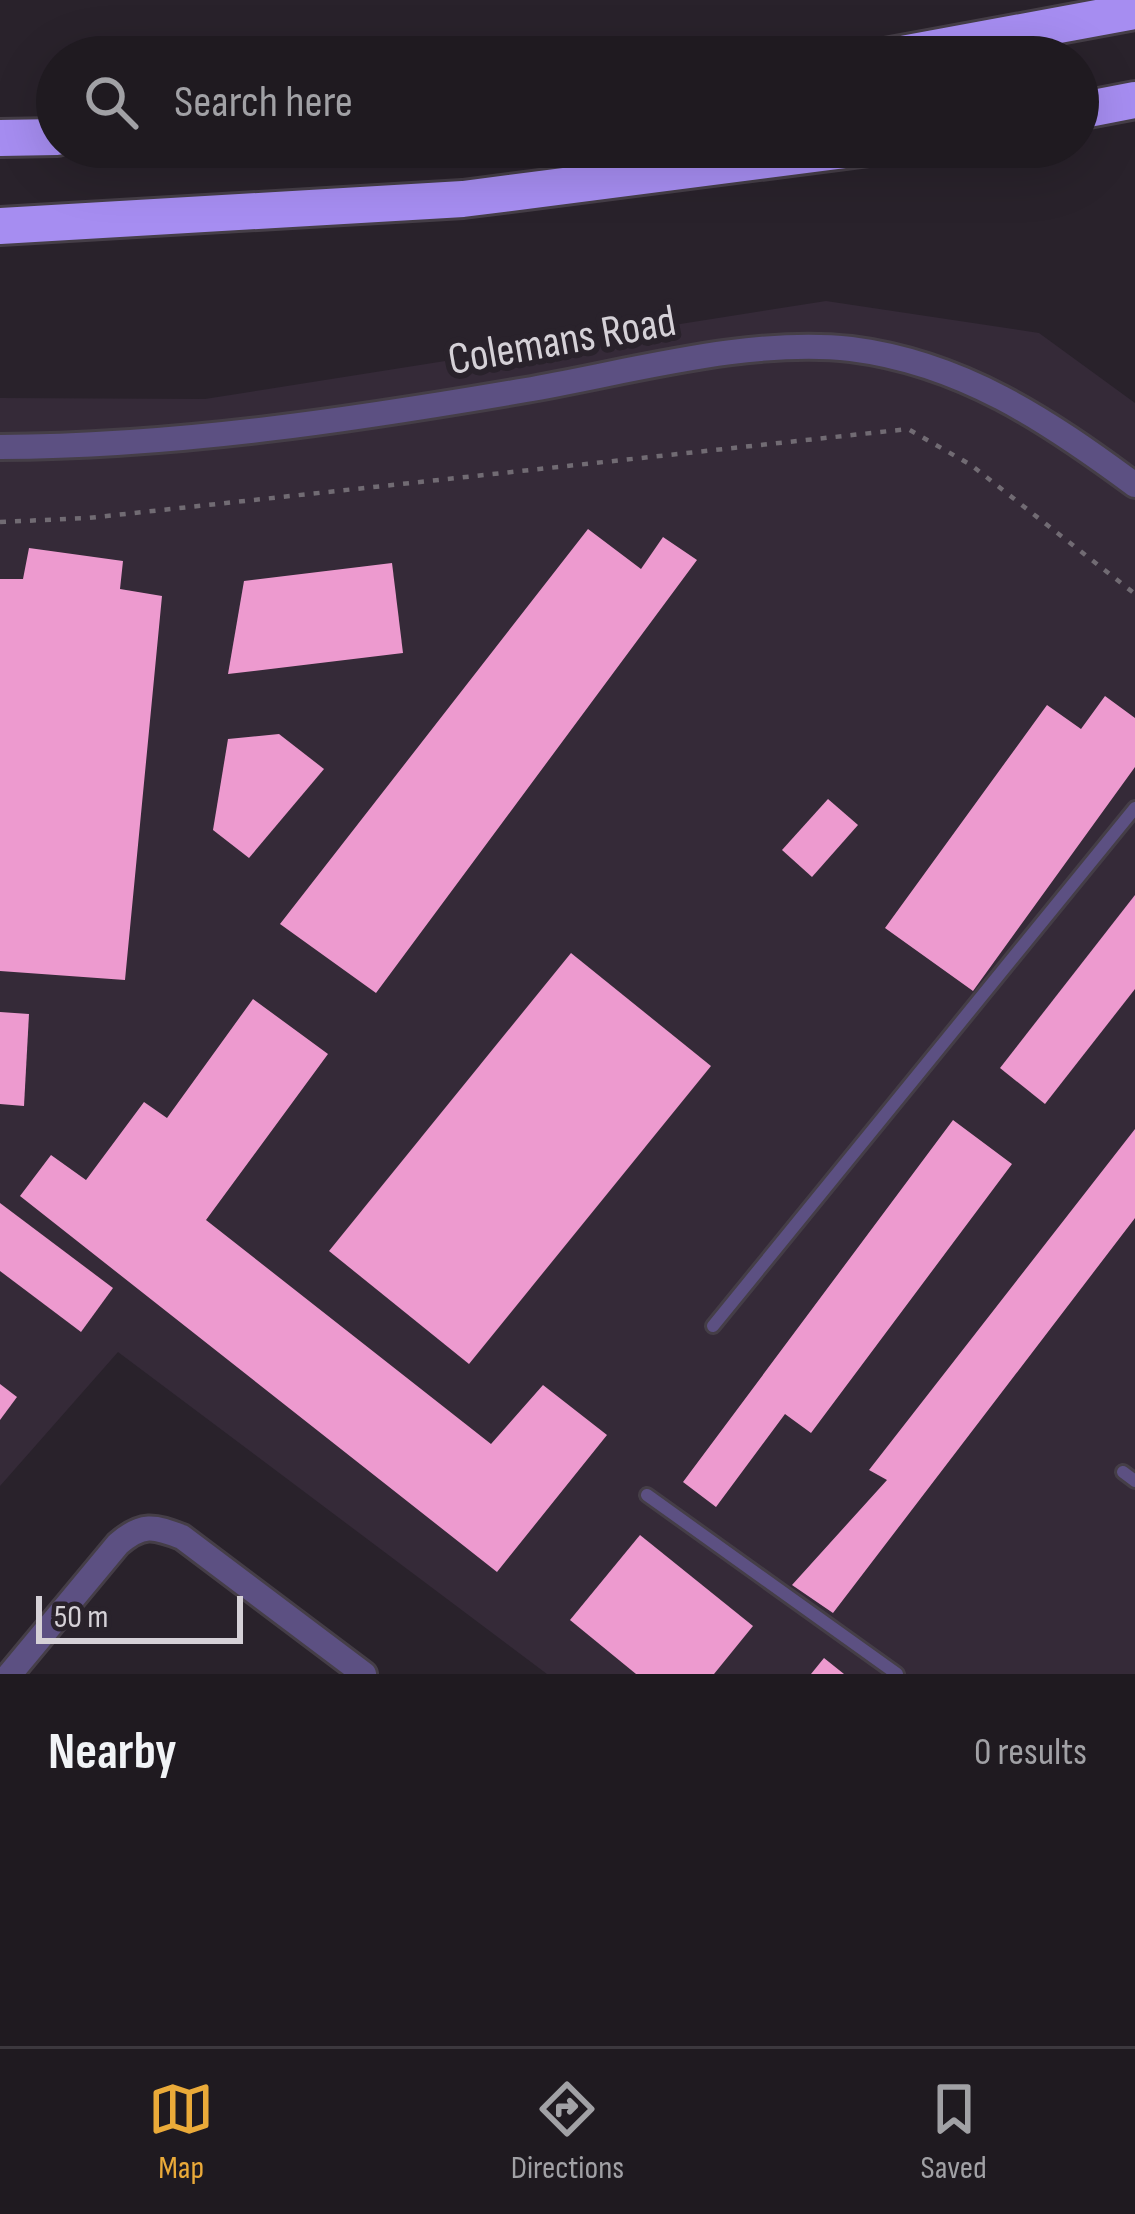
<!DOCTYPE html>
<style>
:root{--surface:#1f1a20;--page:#2c272d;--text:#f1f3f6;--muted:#a1a1a5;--line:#3c383e;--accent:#eaaa39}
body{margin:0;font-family:"Sofia Sans Condensed",sans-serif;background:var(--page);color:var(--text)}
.scale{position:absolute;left:36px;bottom:30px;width:207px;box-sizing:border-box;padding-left:12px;border:6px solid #d5d1d7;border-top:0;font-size:33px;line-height:42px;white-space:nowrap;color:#d5d1d7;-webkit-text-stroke:9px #29222b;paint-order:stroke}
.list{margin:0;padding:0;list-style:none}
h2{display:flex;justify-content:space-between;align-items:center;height:156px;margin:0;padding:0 48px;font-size:51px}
h2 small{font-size:39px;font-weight:400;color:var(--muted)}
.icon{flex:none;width:66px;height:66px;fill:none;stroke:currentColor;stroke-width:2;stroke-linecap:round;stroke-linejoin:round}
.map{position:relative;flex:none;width:1135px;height:1674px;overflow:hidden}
.search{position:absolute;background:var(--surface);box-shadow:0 12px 48px #0002;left:36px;right:36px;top:36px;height:132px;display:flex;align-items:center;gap:30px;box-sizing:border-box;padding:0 42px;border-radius:66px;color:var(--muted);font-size:45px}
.sheet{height:372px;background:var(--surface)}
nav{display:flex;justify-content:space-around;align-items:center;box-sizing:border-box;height:168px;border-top:3px solid var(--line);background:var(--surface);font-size:33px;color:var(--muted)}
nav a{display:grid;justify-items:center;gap:6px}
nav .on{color:var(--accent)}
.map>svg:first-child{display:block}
</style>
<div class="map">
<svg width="1135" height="1674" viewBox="0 0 1135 1674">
<rect width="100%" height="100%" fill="#29222b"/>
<!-- built -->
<path fill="#352a38" d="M826,301l213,32 96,70v1271h-588l-429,-322 -118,134v-1088l205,1z"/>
<!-- building -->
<g fill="#ed9acf">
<path d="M588,529l53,40 22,-32 34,23 -321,433 -96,-69z"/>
<path d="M29,548l94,13 -3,28 42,7 -37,384 -125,-9v-392h23z"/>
<path d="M392,563l11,90 -175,21 16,-93z"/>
<path d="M1105,696l30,22v49l-162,224 -88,-63 162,-223 34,24z"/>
<path d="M279,734l45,35 -75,89 -36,-28 15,-91z"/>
<path d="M828,799l30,26 -46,52 -30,-27z"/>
<path d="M1135,895v94l-90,115 -45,-36z"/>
<path d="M571,953l140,113 -242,298 -140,-113z"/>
<path d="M253,999l75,55 -122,166 285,224 52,-59 64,50 -110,137 -477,-376 31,-41 35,25 58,-78 23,16z"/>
<path d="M0,1012l29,2 -5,92 -24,-2z"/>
<path d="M953,1120l59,44 -201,269 -26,-19 -69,93 -33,-25z"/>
<path d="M1135,1129v89l-302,395 -41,-28 95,-105 -18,-10z"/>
<path d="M0,1203l113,85 -32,44 -81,-61z"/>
<path d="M0,1384l17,13 -17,23z"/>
<path d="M640,1535l113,91 -39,48h-78l-66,-54z"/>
<path d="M824,1658l20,16h-33z"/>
</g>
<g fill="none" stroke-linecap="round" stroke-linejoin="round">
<defs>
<g id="service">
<path d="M713,1326l422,-518"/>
<path d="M1123,1472l12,9"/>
<path d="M647,1495l250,179"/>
</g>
<g id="minor">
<path d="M0,447c178,-1 351,-27 526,-57 99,-17 225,-53 325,-41 111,14 196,71 284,136"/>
<path d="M10,1674l108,-130c24,-21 36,-18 64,-7l182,137"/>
</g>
<g id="motorway">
<path d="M886,57l249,-46"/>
<path d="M1078,111l57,-11"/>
<path d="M0,138l57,-1"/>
<path d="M0,226l463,-27 406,-52"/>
</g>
</defs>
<!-- service casing -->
<use href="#service" stroke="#453e47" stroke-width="18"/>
<!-- minor casing -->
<use href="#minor" stroke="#453e47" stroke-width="30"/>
<!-- motorway casing -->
<use href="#motorway" stroke="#453e47" stroke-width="42"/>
<!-- path -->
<path stroke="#716b73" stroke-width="4.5" stroke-dasharray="6 9" stroke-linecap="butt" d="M0,522l88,-4 820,-89 63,36 164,129"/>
<!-- service -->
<use href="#service" stroke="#5c5082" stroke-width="12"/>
<!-- minor -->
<use href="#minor" stroke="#5c5082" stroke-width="24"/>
<!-- motorway -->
<use href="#motorway" stroke="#a68df1" stroke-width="36"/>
</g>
<g text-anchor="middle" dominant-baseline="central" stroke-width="12" stroke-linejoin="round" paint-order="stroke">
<!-- street labels -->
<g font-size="45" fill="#d5d1d7" stroke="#29222b">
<text transform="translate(562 341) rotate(-10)">Colemans Road</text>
</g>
</g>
</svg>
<div class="scale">50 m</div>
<div class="search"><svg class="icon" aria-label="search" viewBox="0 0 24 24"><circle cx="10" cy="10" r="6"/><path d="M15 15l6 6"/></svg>Search here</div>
</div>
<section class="sheet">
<h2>Nearby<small>0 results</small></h2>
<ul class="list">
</ul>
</section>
<nav>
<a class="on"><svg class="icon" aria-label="map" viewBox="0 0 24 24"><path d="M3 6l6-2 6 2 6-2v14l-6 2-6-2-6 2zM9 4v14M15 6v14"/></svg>Map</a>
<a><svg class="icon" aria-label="directions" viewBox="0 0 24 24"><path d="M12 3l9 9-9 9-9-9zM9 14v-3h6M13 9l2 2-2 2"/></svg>Directions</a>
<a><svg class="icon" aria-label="saved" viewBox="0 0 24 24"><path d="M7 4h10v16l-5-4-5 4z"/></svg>Saved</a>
</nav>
